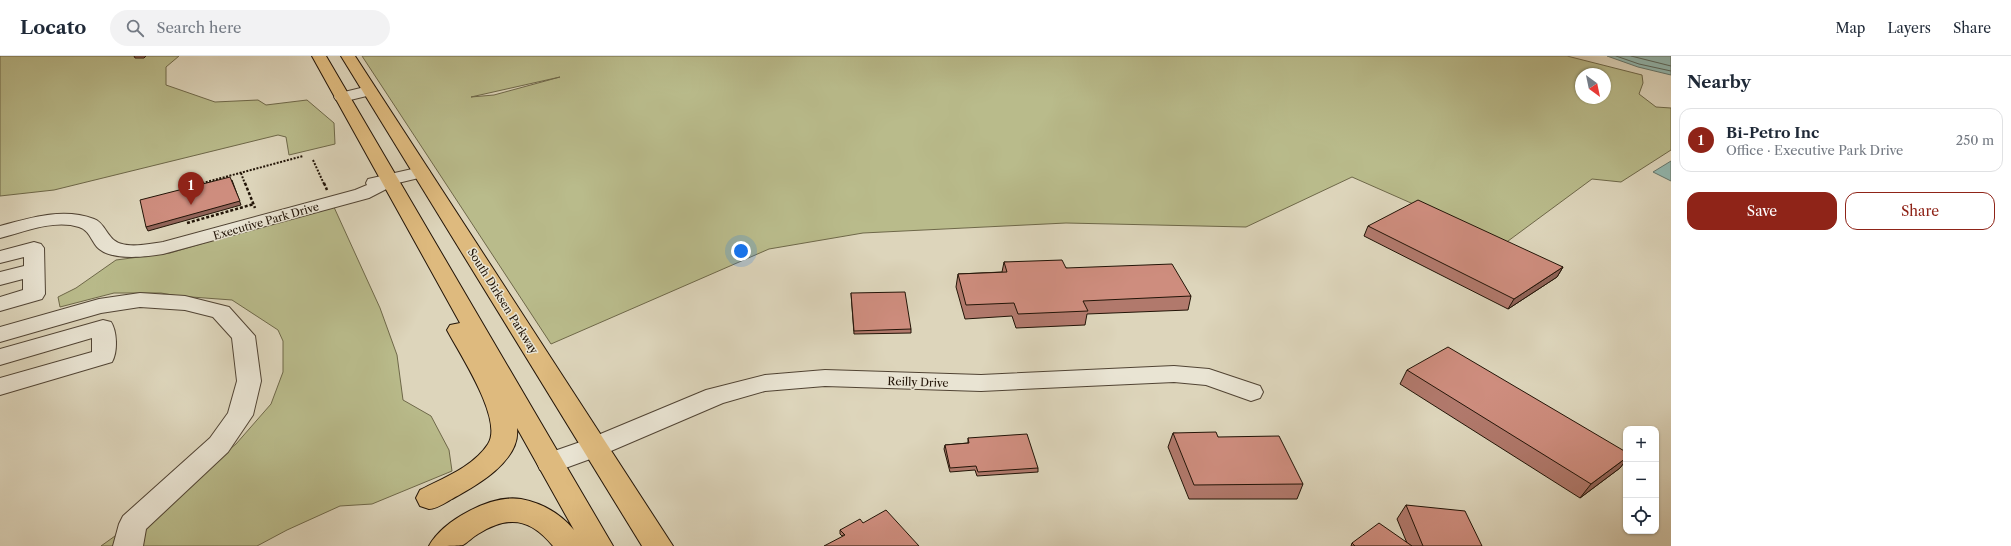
<!DOCTYPE html>
<meta charset="utf-8">
<style>
:root{--surface:#fff;--page:#f2f2f3;--text:#1f2937;--muted:#747a83;--line:#e0e1e3;--accent:#8f2418}
body{margin:0;font-family:"Libre Caslon Text",serif;background:var(--page);color:var(--text)}
.controls{position:absolute;right:12px;bottom:12px;display:grid;overflow:hidden;border-radius:8px;box-shadow:0 1px 3px #0004}
.controls button{width:36px;height:36px;display:grid;place-items:center;padding:0;border:0;border-bottom:1px solid var(--line);background:var(--surface);color:var(--text);font:20px sans-serif}
.compass{position:absolute;left:1575px;top:12px;width:36px;height:36px;border-radius:50%;background:var(--surface);box-shadow:0 1px 3px #0004;rotate:147deg}
.you{position:absolute;left:741px;top:195px;width:14px;height:14px;margin:-10px;border:3px solid #fff;border-radius:50%;background:#1a73e8;box-shadow:0 0 0 6px #1a73e833}
.badge{display:grid;place-items:center;width:26px;height:26px;border-radius:50%;background:var(--accent);color:#fff;font-size:13px;font-weight:700}
.pin{position:absolute;translate:-50% -33px;filter:drop-shadow(0 1px 2px #0008)}
.pin::after{content:'';position:absolute;top:21px;width:14px;height:12px;background:inherit;clip-path:polygon(0 0,100% 0,50% 100%)}
.list{margin:0;padding:0;list-style:none}
h2{display:flex;justify-content:space-between;align-items:center;height:52px;margin:0;padding:0 16px;font-size:17px}
h2 small{font-size:13px;font-weight:400;color:var(--muted)}
.list li{display:grid;grid-template-columns:26px 1fr auto;gap:12px;align-items:center;box-sizing:border-box;height:64px;margin:0 8px 8px;padding:0 8px;border:1px solid var(--line);border-radius:12px}
.list b{display:block;font-size:15px;white-space:nowrap}
.list p{margin:0;font-size:13px;white-space:nowrap;color:var(--muted)}
.list em{font-size:13px;font-style:normal;color:var(--muted)}
.actions{display:flex;gap:8px;padding:12px 16px}
.actions a{flex:1;padding:9px 0;border:1px solid var(--accent);border-radius:12px;text-align:center;font-size:14px;color:var(--accent)}
.actions .main{background:var(--accent);color:#fff}
.icon{flex:none;width:22px;height:22px;fill:none;stroke:currentColor;stroke-width:2;stroke-linecap:round;stroke-linejoin:round}
.map{position:relative;flex:none;width:1671px;height:490px;overflow:hidden}
header{display:flex;align-items:center;gap:24px;box-sizing:border-box;height:56px;padding:0 20px;background:var(--surface);border-bottom:1px solid var(--line)}
header strong{font-size:19px}
nav{display:flex;gap:22px;margin-inline-start:auto;font-size:14px}
.search{width:280px;height:36px;background:var(--page);display:flex;align-items:center;gap:10px;box-sizing:border-box;padding:0 14px;border-radius:22px;color:var(--muted);font-size:15px}
main{display:flex}
aside{flex:1;background:var(--surface)}
.map>svg:first-child{display:block}
</style>
<header>
<strong>Locato</strong>
<div class="search"><svg class="icon" aria-label="search" viewBox="0 0 24 24"><circle cx="10" cy="10" r="6"/><path d="M15 15l6 6"/></svg>Search here</div>
<nav><a>Map</a><a>Layers</a><a>Share</a></nav>
</header>
<main>
<div class="map">
<svg width="1671" height="490" viewBox="0 0 1671 490">
<rect width="100%" height="100%" fill="#ddd5bb"/>
<filter id="stains"><feTurbulence type="fractalNoise" baseFrequency=".005" numOctaves="4"/><feColorMatrix values="0 0 0 0 .2 0 0 0 0 .09 0 0 0 0 .02 0 0 0 .5 -.17"/></filter>
<radialGradient id="worn" r=".72"><stop offset=".6" stop-color="#630" stop-opacity="0"/><stop offset="1" stop-color="#630" stop-opacity=".3"/></radialGradient>
<!-- green -->
<g fill="#b9bb8b" stroke="#6e6849" fill-rule="evenodd">
<path d="M0,0h179l-13,11v18l49,17 43,-2 8,5 41,-5 27,23 1,21 -46,11 -3,-18 -8,-2 -224,55 -54,6z"/>
<path d="M362,0h1205l75,19 1,8 -4,11 17,13 15,1v42l-50,32 -29,-3 -88,65 -152,-67 -106,50 -180,-4 -203,10 -94,16 -218,95zM1581,18h24v24h-24zM560,21l-66,18 -23,2z"/>
<path d="M333,149l47,103 17,47 6,45 28,16 18,34 3,21 -80,33 -32,2 -53,24 -30,16h-156l77,-55 58,-47 35,-40 12,-32v-31l-5,-11 -46,-30 -54,-4 -17,-3h-47l-54,14 -2,-10 18,-9 40,-28 54,-7z"/>
</g>
<!-- water -->
<g fill="#93b9b1" stroke="#66776d">
<path d="M1607,0h64v19l-33,-8z"/>
<path d="M1671,105v20l-18,-9z"/>
</g>
<g fill="none" stroke-linecap="round" stroke-linejoin="round">
<!-- shore -->
<g stroke="#5a665c" stroke-width="1">
<path d="M1616,0l23,8 32,7"/>
<path d="M1631,0l40,10"/>
</g>
<defs>
<g id="minor">
<path d="M369,30l6,2 2,3 -2,3 -33,8 -6,-2 -2,-3 2,-3z"/>
<path d="M421,111l6,1 3,4 -3,4 -29,7 -29,15 -206,56c-18,3 -53,7 -66,-7 -6,-7 -8,-17 -18,-20 -25,-8 -55,5 -79,11v-12c30,-8 63,-19 94,-7 8,3 11,11 16,17 10,15 38,8 53,6l192,-52 12,-5 -1,-2 2,-4z"/>
<path d="M34,186l7,2 3,4 1,46 -3,5 -42,12v-14l23,-7v-11l-23,6v-13l24,-6v-9l-24,6v-12z"/>
<path d="M140,237l45,3 44,11 26,29 6,45 -8,34 -25,37 -82,77 -3,17h-30l6,-22 4,-8 87,-78 18,-25 9,-32 -5,-43 -19,-21 -28,-7 -45,-3 -39,6 -101,29v-15l99,-28z"/>
<path d="M103,264l8,2c6,9 7,30 1,40l-112,33v-17l92,-26v-14l-92,27v-16z"/>
<path d="M1174,310l35,3 51,17 3,6 -3,6 -9,3 -45,-16 -32,-3 -193,9 -156,-5 -60,5 -42,12 -119,51 -44,16 -10,3 -10,-3 -3,-7 3,-7 46,-16 120,-50 59,-15 60,-5 156,5z"/>
</g>
<g id="major">
<path d="M312,0h14l287,490h-60c-23,-28 -45,-31 -75,-12 -5,3 -10,8 -15,11 -5,1 -26,1 -34,1 14,-26 63,-52 92,-47 21,4 40,15 53,31l-57,-102c4,33 -41,58 -65,71 -7,4 -16,10 -23,10 -3,-1 -6,-2 -9,-3l-4,-8 4,-8c23,-12 53,-23 68,-46 16,-24 -29,-91 -41,-114l3,-5 10,-2z"/>
<path d="M341,0h14l318,490h-31z"/>
</g>
</defs>
<!-- minor casing -->
<use href="#minor" stroke="#514434" stroke-width="2"/>
<!-- major casing -->
<use href="#major" stroke="#221407" stroke-width="2"/>
<!-- path-far1 -->
<g stroke="#221407" stroke-width="2" stroke-dasharray="2 1.5" stroke-linecap="butt">
<path d="M313,104l11,24"/>
<path d="M241,117l4,11"/>
<path d="M199,128l104,-28"/>
</g>
<!-- path -->
<g stroke="#221407" stroke-width="2.5" stroke-dasharray="3 2" stroke-linecap="butt">
<path d="M245,127l10,25"/>
<path d="M324,127l3,7"/>
<path d="M188,134l-1,-3 16,-4"/>
<path d="M187,167l67,-19"/>
</g>
<!-- minor -->
<use href="#minor" fill="#e9e4d3" fill-rule="evenodd"/>
<!-- major -->
<use href="#major" fill="#deba7e" fill-rule="evenodd"/>
</g>
<!-- wall -->
<g fill="#b1796c" stroke="#221407">
<path d="M134,0h12l-2,2h-9z"/>
<path d="M1368,170l195,41 -6,10 -49,32 -144,-73z"/>
<path d="M1004,206l62,6 125,28 -3,14 -101,4 -2,11 -69,3 -4,-12 -47,3 -9,-32 2,-13 44,-2z"/>
<path d="M851,237l60,36v4l-57,1z"/>
<path d="M1407,314l219,82v8l-6,8 -40,30 -180,-114z"/>
<path d="M1173,377l45,4 85,47 -6,15h-108l-21,-52z"/>
<path d="M968,382l70,30v4l-61,4 -2,-6 -25,2 -6,-23 1,-4 23,-2z"/>
<path d="M1406,449l76,41h-131l1,-3h55l-10,-24z"/>
<path d="M863,467l-21,13 -2,-2v-4z"/>
</g>
<!-- shaded-wall -->
<g fill="#906358" stroke="#221407">
<path d="M232,124l9,25 -93,26 -2,-4z"/>
<path d="M1563,211l-6,10 -49,32 6,-10z"/>
<path d="M1626,402v2l-6,8 -40,30 11,-14z"/>
</g>
<!-- building -->
<g fill="#ce8d7e" stroke="#221407">
<path d="M230,121l10,24 -94,26 -6,-27z"/>
<path d="M1418,144l145,67 -49,32 -146,-73z"/>
<path d="M1062,204l4,8 106,-4 19,32 -108,5 5,10 -70,3 -4,-11 -48,2 -8,-31 49,-2 -3,-10z"/>
<path d="M905,236l6,37 -57,2 -3,-38z"/>
<path d="M1448,291l178,105v6l-35,26 -184,-114z"/>
<path d="M1216,376l2,5 61,-1 24,48 -109,1 -21,-52z"/>
<path d="M1027,378l11,34 -60,4 -2,-6 -26,2 -5,-23 24,-2 -1,-5z"/>
<path d="M1406,449l59,6 17,35h-59z"/>
<path d="M886,454l33,36h-95l21,-11 -5,-5 20,-11 3,4z"/>
<path d="M1379,467l33,23h-57l-3,-3z"/>
</g>
<g text-anchor="middle" dominant-baseline="central" stroke-width="3" stroke-linejoin="round" paint-order="stroke">
<!-- street labels -->
<g font-size="11" fill="#221407" stroke="#e9e4d3">
<text transform="translate(266 165) rotate(-16)">Executive Park Drive</text>
<text transform="translate(503 245) rotate(58)">South Dirksen Parkway</text>
<text transform="translate(918 326) rotate(2)">Reilly Drive</text>
</g>
</g>
<rect width="100%" height="100%" filter="url(#stains)"/>
<rect width="100%" height="100%" fill="url(#worn)"/>
</svg>
<div class="controls">
<button>+</button>
<button>−</button>
<button><svg class="icon" aria-label="locate" viewBox="0 0 24 24"><circle cx="12" cy="12" r="6"/><path d="M12 2v4M12 18v4M2 12h4M18 12h4"/></svg></button>
</div>
<svg class="compass" viewBox="-18 -18 36 36"><path d="M0-13l5 13h-10z" fill="#e53935"/><path d="M0 13l5-13h-10z" fill="#747a83"/></svg>
<div class="you"></div>
<div class="pin badge" style="left:191px;top:149px">1</div>
</div>
<aside>
<h2>Nearby<small></small></h2>
<ul class="list">
<li><span class="badge">1</span><div><b>Bi-Petro Inc</b><p>Office · Executive Park Drive</p></div><em>250 m</em></li>
</ul>
<div class="actions"><a class="main">Save</a><a>Share</a></div>
</aside>
</main>
